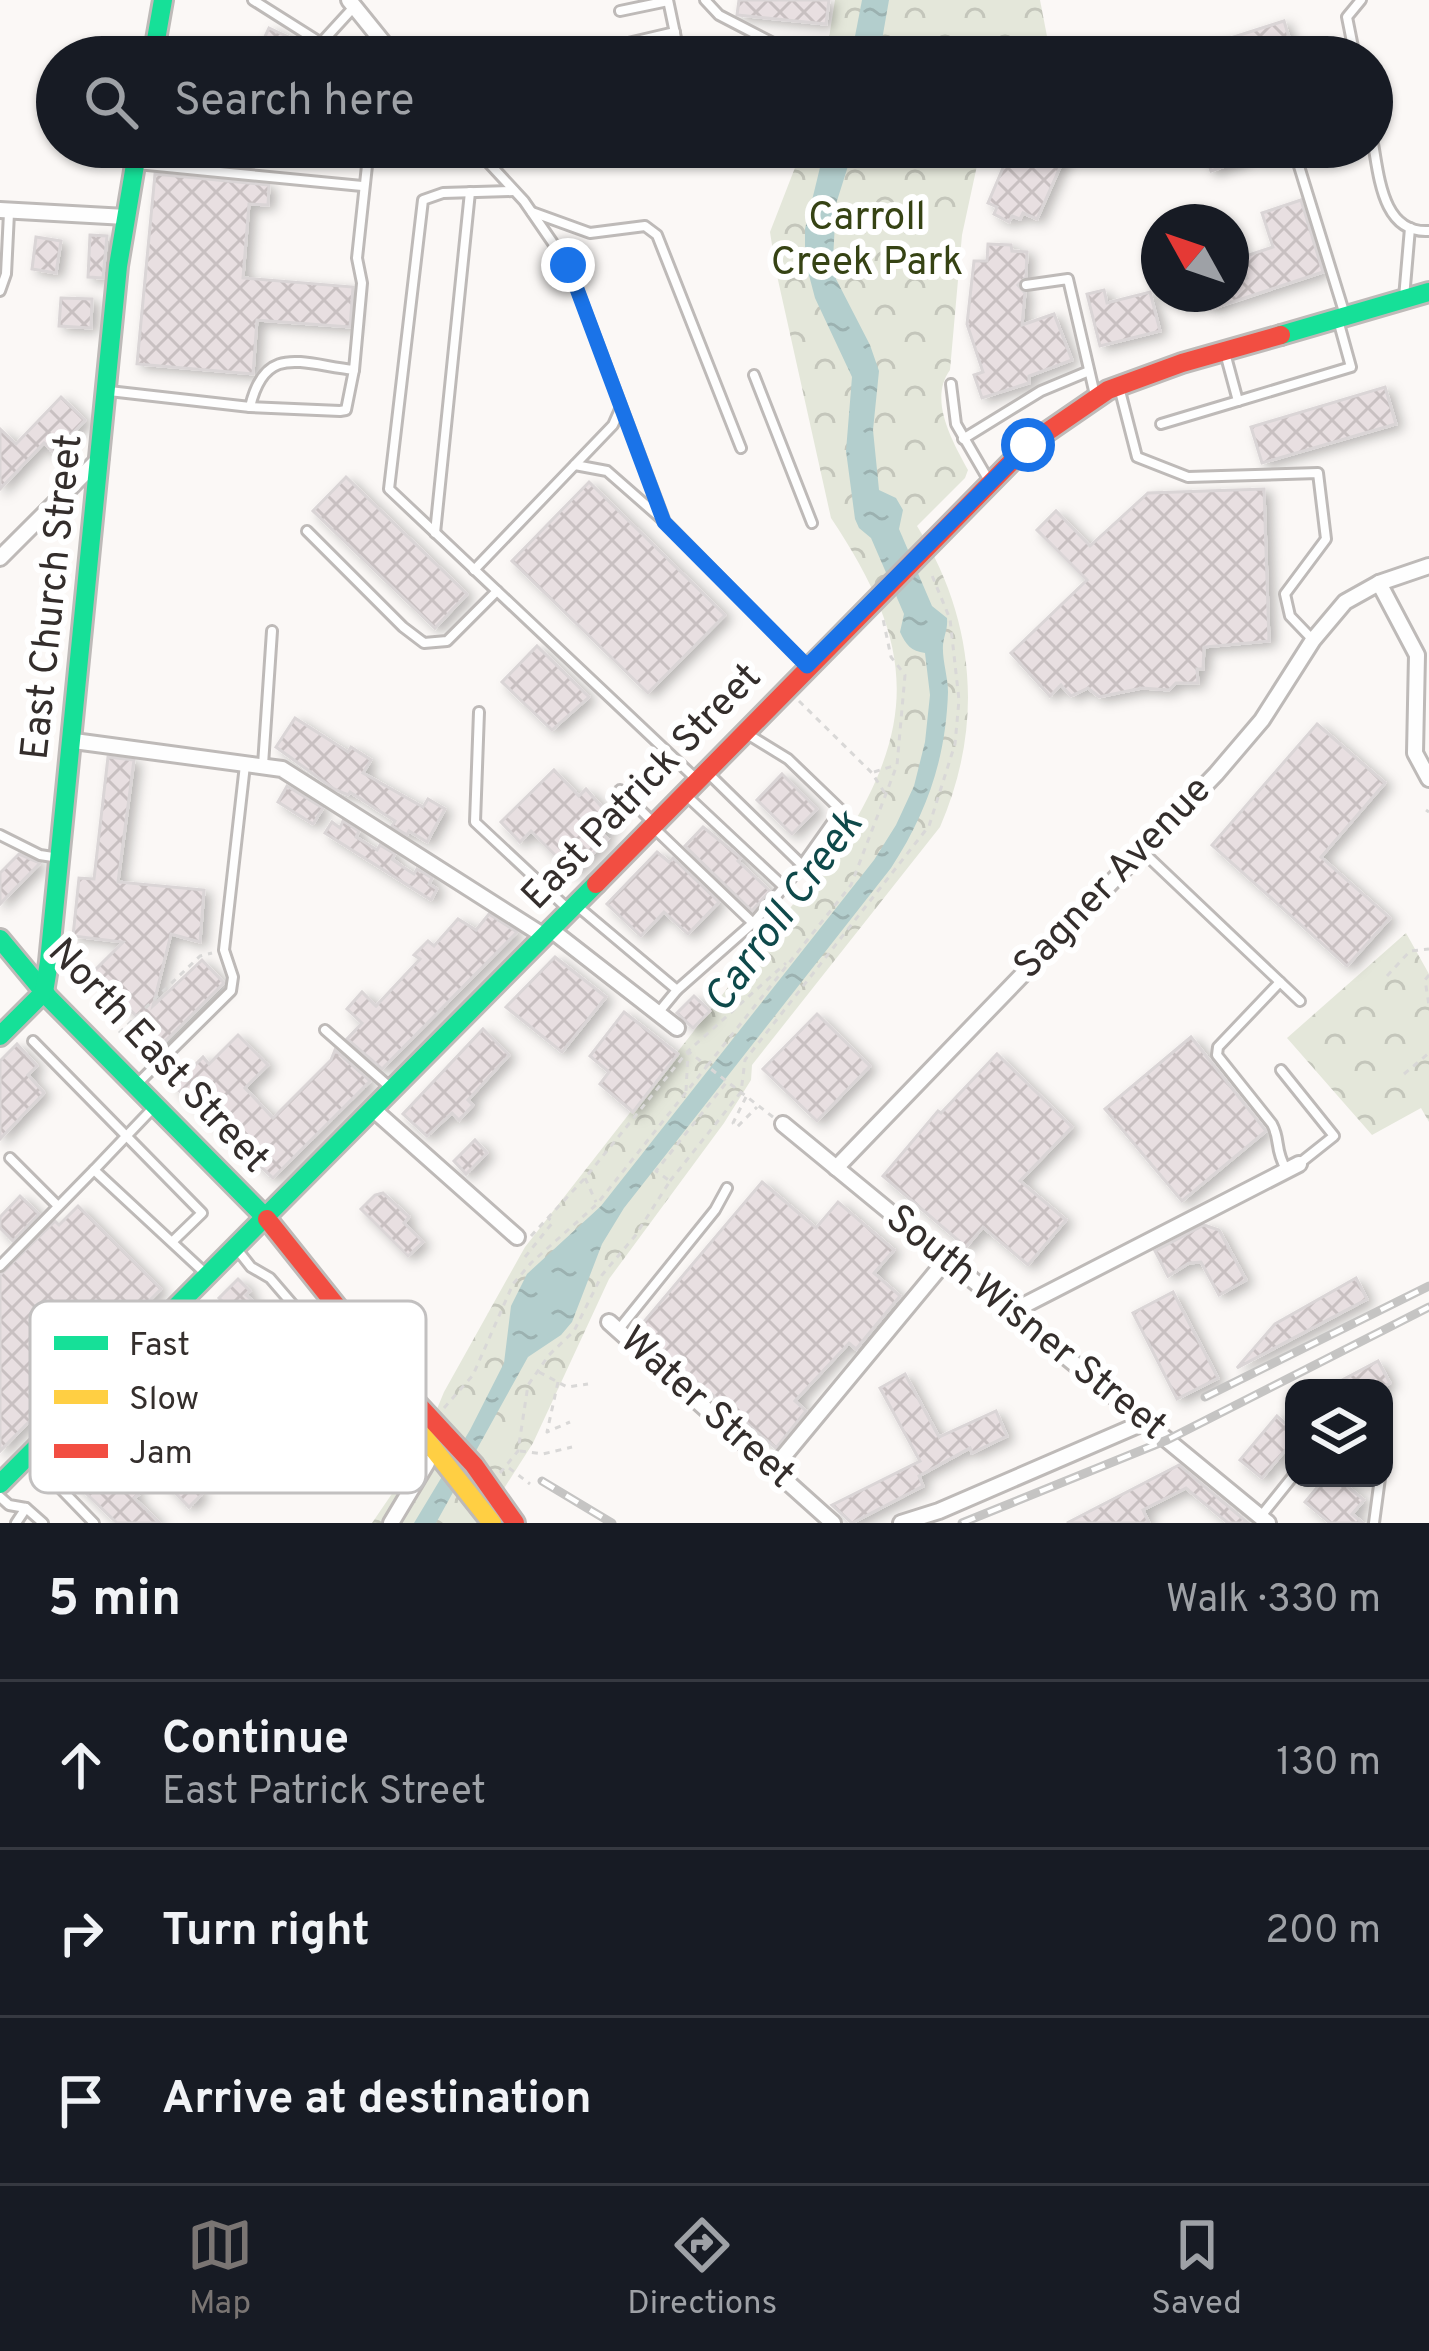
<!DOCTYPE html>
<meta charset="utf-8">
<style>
:root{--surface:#171b24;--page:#242831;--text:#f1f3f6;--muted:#9ea1a6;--line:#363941;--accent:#7a7573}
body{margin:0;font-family:Overpass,sans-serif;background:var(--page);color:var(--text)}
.controls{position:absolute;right:36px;bottom:36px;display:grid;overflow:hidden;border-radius:24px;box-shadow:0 3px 9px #0004}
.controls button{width:108px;height:108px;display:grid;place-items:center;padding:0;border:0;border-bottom:3px solid var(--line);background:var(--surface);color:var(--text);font:60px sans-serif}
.compass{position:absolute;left:1141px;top:204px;width:108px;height:108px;border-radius:50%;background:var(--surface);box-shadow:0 3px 9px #0004;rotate:310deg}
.stop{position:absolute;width:36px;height:36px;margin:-27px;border:9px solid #1a73e8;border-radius:50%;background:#fff}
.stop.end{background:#1a73e8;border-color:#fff;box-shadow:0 3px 12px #0008}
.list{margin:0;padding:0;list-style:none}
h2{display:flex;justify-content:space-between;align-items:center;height:156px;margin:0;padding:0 48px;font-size:51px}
h2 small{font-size:39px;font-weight:400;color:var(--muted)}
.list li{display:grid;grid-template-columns:78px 1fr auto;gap:36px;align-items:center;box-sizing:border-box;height:168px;padding:0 48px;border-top:3px solid var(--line)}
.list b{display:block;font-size:45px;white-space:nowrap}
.list p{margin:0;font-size:39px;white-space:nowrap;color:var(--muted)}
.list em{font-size:39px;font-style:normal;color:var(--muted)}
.icon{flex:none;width:66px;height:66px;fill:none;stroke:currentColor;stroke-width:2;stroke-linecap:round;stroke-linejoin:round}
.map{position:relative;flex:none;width:1429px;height:1523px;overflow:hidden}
.search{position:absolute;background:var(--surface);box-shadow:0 3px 9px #0004;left:36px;right:36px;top:36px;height:132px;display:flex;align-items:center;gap:30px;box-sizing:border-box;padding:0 42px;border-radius:66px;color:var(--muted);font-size:45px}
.sheet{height:660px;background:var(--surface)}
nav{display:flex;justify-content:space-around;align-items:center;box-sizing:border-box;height:168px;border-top:3px solid var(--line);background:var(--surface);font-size:33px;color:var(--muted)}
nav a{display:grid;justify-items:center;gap:6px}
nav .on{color:var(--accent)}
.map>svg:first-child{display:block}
</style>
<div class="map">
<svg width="1429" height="1523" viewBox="0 0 1429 1523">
<defs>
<pattern id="park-crowns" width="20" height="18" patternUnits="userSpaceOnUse" patternTransform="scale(3)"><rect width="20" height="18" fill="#e4e7da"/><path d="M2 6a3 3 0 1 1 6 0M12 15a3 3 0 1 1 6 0" fill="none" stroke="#c4c6bb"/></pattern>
<pattern id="water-ripples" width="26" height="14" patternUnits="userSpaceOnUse" patternTransform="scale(3)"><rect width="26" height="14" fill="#b3cecd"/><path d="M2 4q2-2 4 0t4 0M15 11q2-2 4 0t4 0" fill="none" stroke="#9bb1b0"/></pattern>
<pattern id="building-cross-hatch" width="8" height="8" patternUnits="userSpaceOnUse" patternTransform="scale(3)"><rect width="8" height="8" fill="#e8dfe1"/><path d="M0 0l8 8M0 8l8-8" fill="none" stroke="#c8c0c1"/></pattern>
<filter id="shadow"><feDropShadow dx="6" dy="4" stdDeviation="6" flood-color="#0004"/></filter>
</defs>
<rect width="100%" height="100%" fill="#fbf8f6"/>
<!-- park -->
<g fill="url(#park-crowns)">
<path d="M835,0h205l11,57h-225z"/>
<path d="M803,147h178l-19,88 -12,135c-22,30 3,72 18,100l-3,8 -48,48c59,94 67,200 23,301l-188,238 -1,15 -27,43 -115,156 -76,164 -51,80h-110l45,-66 27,-65 81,-145 319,-408c78,-122 66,-203 -13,-321l-55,-247 -6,-39z"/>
<path d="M1406,933l23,41v148l-8,-14 -49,27 -85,-97z"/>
</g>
<!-- water -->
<g fill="url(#water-ripples)">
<path d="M862,0h27l-10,57h-28z"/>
<path d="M825,147h29l-18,57 -3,56 3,19 34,66 9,26 -6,59 6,60 17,8 7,12 -4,19 33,77 15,12c1,11 -3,17 -4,27 -1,15 5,32 5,47 -2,66 -21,121 -57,176l-267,340 -22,36 -30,78 -11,13 -33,22 -92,166h-22l56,-93 34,-67 7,-57 16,-32 74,-68 273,-346 22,-35 18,-39 11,-44 5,-47 -5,-42c-14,-2 -19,-8 -25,-21l4,-18 -33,-76 -12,-10 -4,-9 -9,-68 6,-74 -37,-79 -10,-38v-31z"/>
</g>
<!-- building -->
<g fill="url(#building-cross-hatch)" stroke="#dad5d6" stroke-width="3" filter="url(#shadow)">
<path d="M739,0h90l-3,24 -89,-9z"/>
<path d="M1284,21l11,36h-115v-3z"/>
<path d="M269,28l63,29h-50l-22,-10z"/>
<path d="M1012,147h57l-32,72 -14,-6 -3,6 -8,-3 -3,6 -15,-8 3,-7 -9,-4z"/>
<path d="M1203,147h35l4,13 -31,11z"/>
<path d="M155,174l114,11 -1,20 -19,-1 -6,74 110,9 -3,40 -93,-7 -4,54 -116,-10z"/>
<path d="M1301,200l22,72 -112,37 -5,-15h25v-11l16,-5 -7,-20 33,-11 -11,-34z"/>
<path d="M90,235l17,1 -4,42 -15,-1z"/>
<path d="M36,237l25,4 -5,32 -24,-4z"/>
<path d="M988,244l23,1 1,6 15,1 -1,25 -8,8 7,8 -3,32 32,-11 18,46 -43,16v7l-47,15 -8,-23 9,-3 -16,-48 7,-63h13z"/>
<path d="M1104,290l3,13 43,-11 10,39 -60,15 -13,-52z"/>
<path d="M61,298l31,1 -1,29 -32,-2z"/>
<path d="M1385,387l11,37 -134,39 -11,-36z"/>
<path d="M61,397l24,23 -31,33 -10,-10 -44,46v-60l16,15z"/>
<path d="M346,477l121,117 -32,34 -122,-117z"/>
<path d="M589,482l136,133 -77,78 -136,-132z"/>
<path d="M1264,489l5,152 -65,6 -1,22h-6l1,14h-22l-7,7 -27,-2 -43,9 -11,-9 -17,8 -10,-11 -11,11 -39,-43 76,-73 -50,-50 19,-19 34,35 58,-53z"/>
<path d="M537,646l52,51 -37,33 -50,-48z"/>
<path d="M295,718l53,34 3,-5 20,13 -8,13 60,34 5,-8 17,10 -18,33 -18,-11 -2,4 -15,-9 3,-5 -45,-29 -2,3 -14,-6 -58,-42z"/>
<path d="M1317,724l68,59 -64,74 69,61 -43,48 -135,-121z"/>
<path d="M108,757l26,3 -16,122 86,8 -4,52 -29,-8 -18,72 49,-46 22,23 -72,71 -24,-25 11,-10 -46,-47 30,-30 -50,-6 6,-58 15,1z"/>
<path d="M554,770l25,26 7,-7 29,33 -13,12 6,5 -35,34 -42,-42 -11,11 -19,-20z"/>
<path d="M782,774l35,35 -25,25 -35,-34z"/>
<path d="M287,786l36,22 -10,16 -35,-22z"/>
<path d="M343,821l16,10 -3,6 21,13 3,-5 15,9 -3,5 11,8 11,7 3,-5 15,9 -3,6 8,5 -6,11 -106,-67 7,-11 8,6z"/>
<path d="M703,827l38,31 -3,3 32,30 -18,20 -67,-65z"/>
<path d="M657,852l12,10 4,-4 46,44 -31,32 -24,-22 -23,24 -34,-32z"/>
<path d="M19,854l21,9 -40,41v-31z"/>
<path d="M489,914l28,18 -135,137 -35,-30 15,-16 -15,-14 15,-17 14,14 44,-47 -6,-4 14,-14 6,5 24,-27 18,11z"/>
<path d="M555,957l51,40 -44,55 -56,-45z"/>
<path d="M694,996l16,15 -17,17 -16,-15z"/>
<path d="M624,1012l54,42 -45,58 -33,-28 9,-12 -19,-16z"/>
<path d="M817,1014l53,52 -53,55 -54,-52z"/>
<path d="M483,1029l26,26 -41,45 5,5 -14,15 -7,-7 -25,23 -24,-22z"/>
<path d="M238,1035l30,30 -23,23 28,30 58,-58 4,-10 35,31 -97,97 -99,-92 29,-29 6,7z"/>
<path d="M1191,1037l75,94 -84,70 -77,-92z"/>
<path d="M17,1044l20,22 -9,9 16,18 -44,46v-78z"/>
<path d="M997,1054l75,73 -52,54 46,39 -38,45 -45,-38 -17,20 -83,-71 55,-65 3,2z"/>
<path d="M475,1140l12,13 -21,21 -12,-13z"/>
<path d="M762,1182l54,46 22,-26 56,48 -20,23 26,23 -44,53 -7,-6 -54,58 11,10 -30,37 -140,-117z"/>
<path d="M383,1193l26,24 -5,6 19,19 -15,14 -47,-47 14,-14z"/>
<path d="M20,1196l19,18 -26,27 -13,-13v-11z"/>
<path d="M78,1206l83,83 -161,162v-176l55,-54 4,4z"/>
<path d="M1204,1225l15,5 27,50 -27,15 -18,-33 -12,1 -21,13 -13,-25z"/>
<path d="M1356,1278l11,21 -130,69 38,-44z"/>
<path d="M238,1279l12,12 -4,4 47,42 -17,18 -57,-57z"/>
<path d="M1173,1292l45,86 -41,21 -44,-86z"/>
<path d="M161,1355l37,39 -38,39 3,8 -6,7 45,46 -13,13 -38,-39 -20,20 7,7 -4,3 26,25h-43l-51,-49 27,-28 -12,-12z"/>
<path d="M1378,1361l12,22 -9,5h-54z"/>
<path d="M905,1374l34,63 57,-26 11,25 -35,17 -2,-5 -51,28 4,10 -71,37 -20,-18 88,-44 -40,-73z"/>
<path d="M1277,1416l17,15v9l-32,38 -22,-18z"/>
<path d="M1179,1465l69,58h-20l-42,-35 -43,22 6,13h-82z"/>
<path d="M1325,1478h12l27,22 -12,14 11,9h-33l-25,-21z"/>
</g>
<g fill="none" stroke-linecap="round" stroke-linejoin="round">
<defs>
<g id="lane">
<path d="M253,0l68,43 32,-35"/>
<path d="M668,0l12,57"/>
<path d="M705,0l14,15 56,29"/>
<path d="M620,11l48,-10"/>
<path d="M158,42l66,15"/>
<path d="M628,43l47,-11"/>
<path d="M1355,57l-8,-40 14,-17"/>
<path d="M1372,138c7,35 9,96 57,93"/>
<path d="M216,147c23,10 47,17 69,0"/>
<path d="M474,147l50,54 44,64 97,257 141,143"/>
<path d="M1294,150l51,165"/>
<path d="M137,164l225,22"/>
<path d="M514,191l-71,2 -20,7 -34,289 305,288"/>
<path d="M532,212l58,21 55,-7 12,9 84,213"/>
<path d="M1026,285l42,-6 27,116"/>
<path d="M0,291l6,-17 3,-61"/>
<path d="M1404,298l6,-70"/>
<path d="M754,375l58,148"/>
<path d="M951,384l5,40 32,55"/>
<path d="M1119,387l18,70 51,20 130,-4 8,66 -41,55 5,22 23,24"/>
<path d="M109,391l141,16 90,4 6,-1 8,-40"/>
<path d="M1238,401l113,-34 -13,-47"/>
<path d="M250,407c15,-64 51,-43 104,-37l8,-87 -5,-25 12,-111"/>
<path d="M1161,424l77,-23 -13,-48"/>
<path d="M963,439l78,-48 48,-20"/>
<path d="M575,465l32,6 57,50"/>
<path d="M307,531l96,96 21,16 23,-2 50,-50"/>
<path d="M435,533l35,-341"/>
<path d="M474,570l139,-145 8,-18"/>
<path d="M479,712l-4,110 93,87"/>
<path d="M263,765l9,-134"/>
<path d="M711,776l91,89 39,-55 -53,-51 -39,-24"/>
<path d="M620,790l33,32"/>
<path d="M654,828l99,95 31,-36 -95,-89"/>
<path d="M0,835l40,20 19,3"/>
<path d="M1143,852l157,149"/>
<path d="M784,887l18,-22"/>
<path d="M576,905l101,85 -19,23"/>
<path d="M1280,982l-62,65 -1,8 55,69c9,17 2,24 14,45"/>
<path d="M677,990l76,-67"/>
<path d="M325,1030l67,59"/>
<path d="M33,1041l169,172 -29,28"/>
<path d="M1281,1070l53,66 -34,27"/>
<path d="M136,1085l95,-94 2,-14 -9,-27 21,-185"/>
<path d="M10,1158l48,48"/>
<path d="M94,1170l61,-64"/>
<path d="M240,1253l11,14 19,11 68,79"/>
<path d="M0,1266l94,-96 112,104"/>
<path d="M619,1329l96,-119 12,-22"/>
<path d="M29,1456l65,67"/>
<path d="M0,1497l9,8 17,3 17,15"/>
<path d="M1261,1516l33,-41"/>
<path d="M16,1523l10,-15"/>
<path d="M1374,1523l6,-45"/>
</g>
<g id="street">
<path d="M349,0l46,57"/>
<path d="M0,210l126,7"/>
<path d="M0,558l101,-101"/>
<path d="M1379,583l38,72 -2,98 14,26"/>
<path d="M74,741l208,28 262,167"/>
<path d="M550,929l127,99"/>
<path d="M374,1110l143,127"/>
<path d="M783,1124l485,399"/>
<path d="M836,1168l380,-394 46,-54 51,-80 32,-38 34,-19 50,-17"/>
<path d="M1011,1312l288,-148"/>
<path d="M609,1322l224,201"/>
<path d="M773,1469l174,-210"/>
<path d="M391,1523l36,-60"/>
<path d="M901,1523l38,-12 206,-89"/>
</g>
<g id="fast">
<path d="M153,57l10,-57"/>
<path d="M1281,335l148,-43"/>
<path d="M0,939l49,59 218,221"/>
<path d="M0,1036l44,-44 5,-30 69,-696 20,-119"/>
<path d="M0,1484l596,-600"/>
</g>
<path id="slow" d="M403,1395l14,33 75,95"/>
<g id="jam">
<path d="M596,884l432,-439 80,-55 74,-27 99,-28"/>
<path d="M267,1219l131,164 76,82 41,58"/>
</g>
</defs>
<!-- lane casing -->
<use href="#lane" stroke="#bebab8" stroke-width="14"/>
<!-- street casing -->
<use href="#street" stroke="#bebab8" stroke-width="20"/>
<!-- fast casing -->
<use href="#fast" stroke="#bebab8" stroke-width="24"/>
<!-- slow casing -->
<use href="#slow" stroke="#bebab8" stroke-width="24"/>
<!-- jam casing -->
<use href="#jam" stroke="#bebab8" stroke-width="24"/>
<!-- path -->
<g stroke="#d9d8d7" stroke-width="3" stroke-dasharray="6 6" stroke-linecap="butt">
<path d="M799,701l73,72 14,22"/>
<path d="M874,772l19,-6"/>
<path d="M1426,810l3,2"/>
<path d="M1429,975l-4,5 4,25"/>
<path d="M1387,976l23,-25 19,-2"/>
<path d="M119,1033l81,-77 12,-3"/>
<path d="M1404,1074l25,-21"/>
<path d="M686,1091l2,-38"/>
<path d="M746,1097l-13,26 4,4 20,-20"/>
<path d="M773,1117l-66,-51 144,-181 46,-120 8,-90 -14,-18 -8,-38"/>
<path d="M585,1178l11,24"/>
<path d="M670,1181l71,-89 4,-32 184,-234 26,-82 4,-44 -9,-81 -19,-46"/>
<path d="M531,1236l54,-58 103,-127 98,-88"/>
<path d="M525,1257l28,-35 -5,-4"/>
<path d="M539,1372l28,15 21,-3"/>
<path d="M558,1382l-11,50 23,-10"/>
<path d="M444,1408l29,-33 40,-91 18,-21 66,-59 110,-138 -19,-15"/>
<path d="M520,1451l23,3 29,-7"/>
<path d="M509,1468l21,16"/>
<path d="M500,1473l18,-22 10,-66 21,-30 25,-24 28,-56 33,-39 35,-55 -14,-10 70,-88"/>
</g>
<!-- lane -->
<use href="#lane" stroke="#fefefe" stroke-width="8"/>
<!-- street -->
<use href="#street" stroke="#fefefe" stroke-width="14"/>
<!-- fast -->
<use href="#fast" stroke="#16e098" stroke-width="18"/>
<!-- slow -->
<use href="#slow" stroke="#ffcf43" stroke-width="18"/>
<!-- jam -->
<use href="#jam" stroke="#f24e42" stroke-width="18"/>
<defs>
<g id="rail">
<path d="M1205,1397l224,-111"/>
<path d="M542,1481l70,42"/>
<path d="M962,1523l205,-83 262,-133"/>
</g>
</defs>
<!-- rail casing -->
<use href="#rail" stroke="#c5c4c3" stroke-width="9"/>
<!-- rail -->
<use href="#rail" stroke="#fff" stroke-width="4.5" stroke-dasharray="14" stroke-linecap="butt"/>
</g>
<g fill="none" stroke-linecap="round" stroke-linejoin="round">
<!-- route -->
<path stroke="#1a73e8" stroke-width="15" d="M568,265l96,257 143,144 221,-221"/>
</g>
<g text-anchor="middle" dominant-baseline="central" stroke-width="12" stroke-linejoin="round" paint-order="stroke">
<!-- park labels -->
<g font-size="39" fill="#364314" stroke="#fff">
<text x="867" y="219">Carroll<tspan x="867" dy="45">Creek Park</tspan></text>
</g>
<!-- street labels -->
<g font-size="39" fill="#342e2c" stroke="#fff">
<text transform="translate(54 597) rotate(-84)">East Church Street</text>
<text transform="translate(643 788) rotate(-46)">East Patrick Street</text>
<text transform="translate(1114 879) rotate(-46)">Sagner Avenue</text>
<text transform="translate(157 1057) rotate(47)">North East Street</text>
<text transform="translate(1025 1324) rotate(39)">South Wisner Street</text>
<text transform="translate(706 1409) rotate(42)">Water Street</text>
</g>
<!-- water labels -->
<g font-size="42" font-style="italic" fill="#0e494a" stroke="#fff">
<text transform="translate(785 913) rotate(-54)">Carroll Creek</text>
</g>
</g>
<!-- legend -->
<rect x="30" y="1301" width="396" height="192" rx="18" fill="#fff" stroke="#c2c0c0" stroke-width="3"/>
<rect x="54" y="1336" width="54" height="14" fill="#16e098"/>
<rect x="54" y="1390" width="54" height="14" fill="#ffcf43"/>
<rect x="54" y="1444" width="54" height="14" fill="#f24e42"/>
<g font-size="33" fill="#342e2c">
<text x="129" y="1355">Fast</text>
<text x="129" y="1409">Slow</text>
<text x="129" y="1463">Jam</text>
</g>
</svg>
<div class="controls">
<button><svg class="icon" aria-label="layers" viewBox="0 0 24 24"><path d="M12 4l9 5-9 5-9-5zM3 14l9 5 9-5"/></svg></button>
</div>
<svg class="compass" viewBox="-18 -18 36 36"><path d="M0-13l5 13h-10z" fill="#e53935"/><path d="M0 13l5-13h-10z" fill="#9ea1a6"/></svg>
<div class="stop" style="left:1028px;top:445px"></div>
<div class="stop end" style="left:568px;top:265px"></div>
<div class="search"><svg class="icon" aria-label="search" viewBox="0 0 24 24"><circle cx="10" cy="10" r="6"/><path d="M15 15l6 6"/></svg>Search here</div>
</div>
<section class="sheet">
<h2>5 min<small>Walk · 330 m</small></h2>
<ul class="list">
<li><svg class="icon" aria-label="ahead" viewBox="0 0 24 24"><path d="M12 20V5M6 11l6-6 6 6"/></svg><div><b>Continue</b><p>East Patrick Street</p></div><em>130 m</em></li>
<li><svg class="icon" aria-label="right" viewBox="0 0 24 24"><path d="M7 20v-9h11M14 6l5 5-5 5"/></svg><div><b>Turn right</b></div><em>200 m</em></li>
<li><svg class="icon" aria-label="arrive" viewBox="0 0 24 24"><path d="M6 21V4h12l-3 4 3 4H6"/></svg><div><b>Arrive at destination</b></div></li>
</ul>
</section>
<nav>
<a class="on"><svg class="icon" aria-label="map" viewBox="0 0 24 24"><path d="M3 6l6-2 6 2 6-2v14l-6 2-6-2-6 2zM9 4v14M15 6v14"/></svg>Map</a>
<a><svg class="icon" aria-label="directions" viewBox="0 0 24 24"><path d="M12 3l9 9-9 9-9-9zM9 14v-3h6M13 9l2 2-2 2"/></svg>Directions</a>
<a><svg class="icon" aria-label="saved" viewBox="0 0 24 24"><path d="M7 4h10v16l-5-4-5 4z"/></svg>Saved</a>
</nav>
